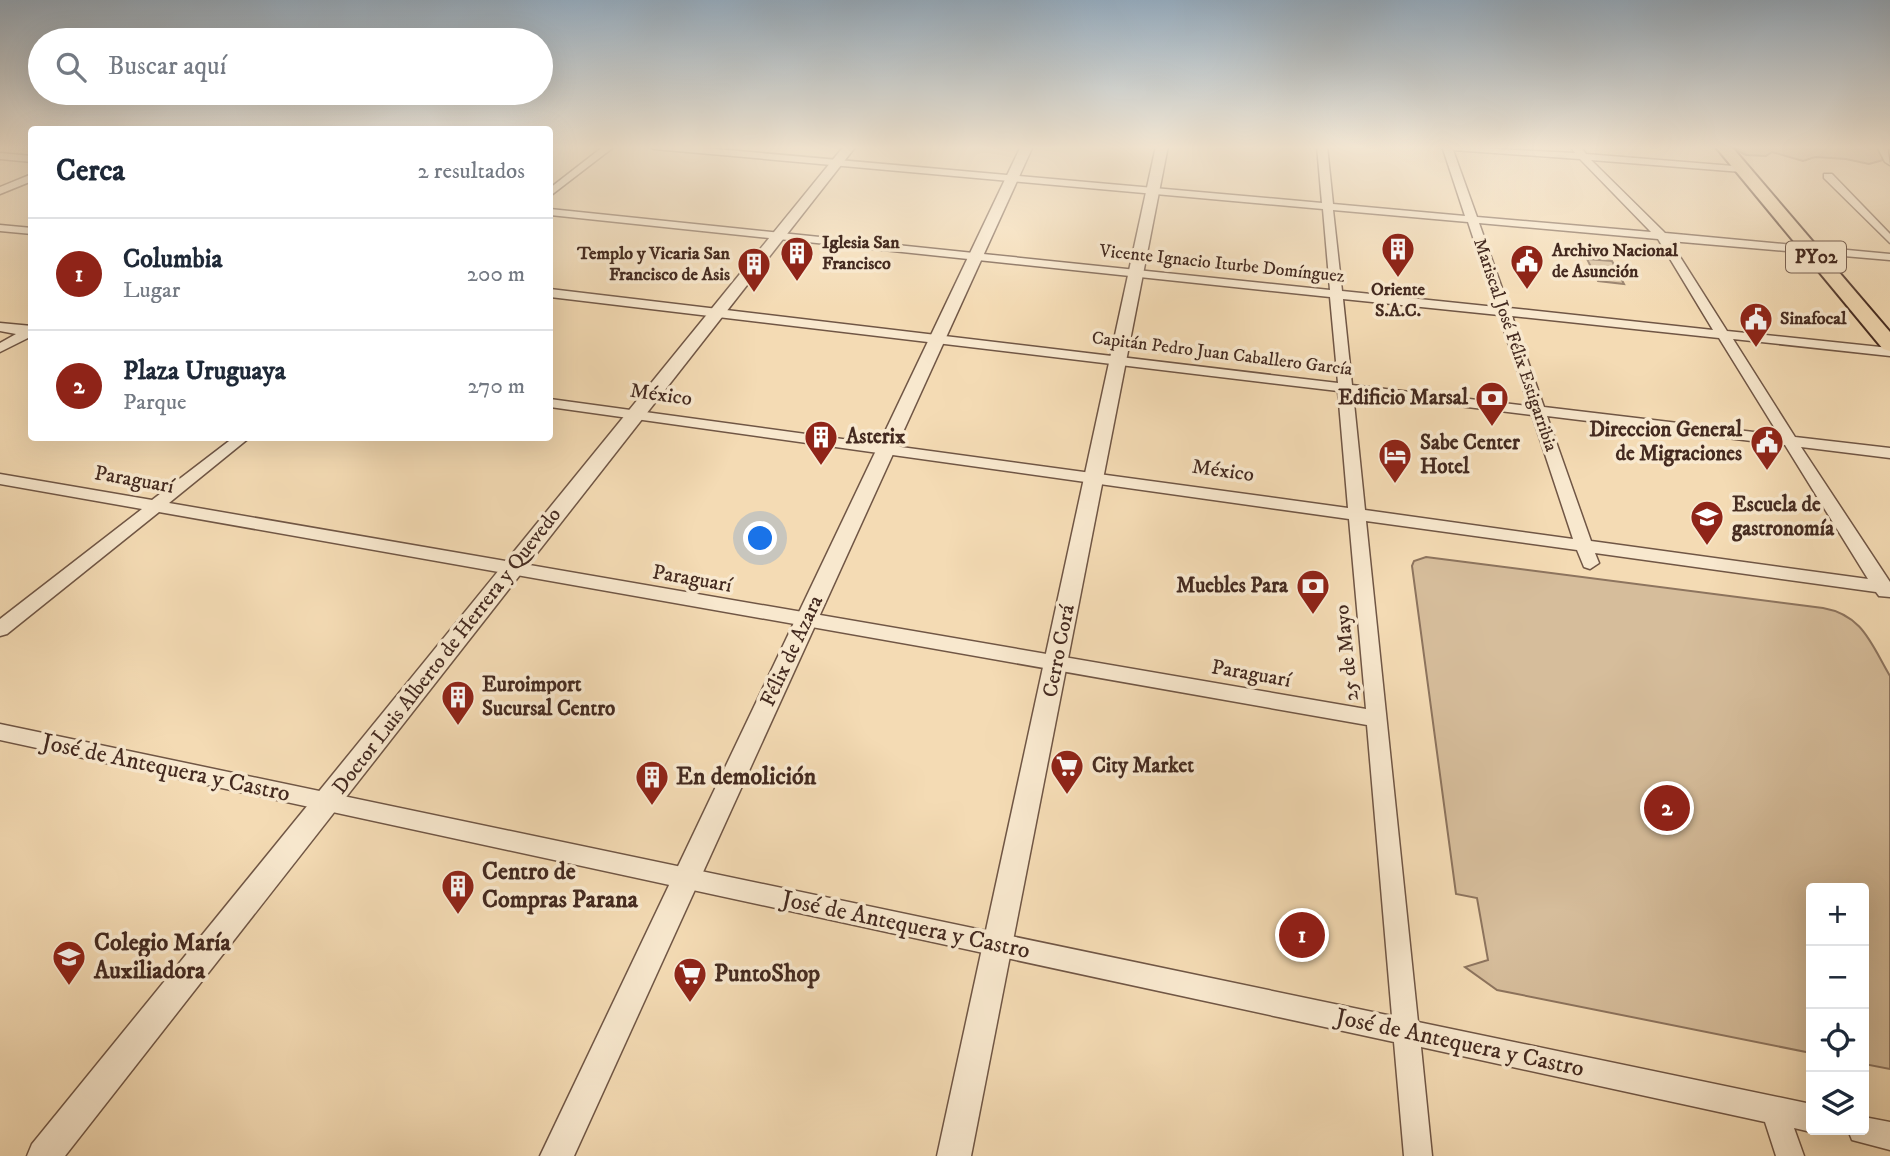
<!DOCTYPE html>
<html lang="es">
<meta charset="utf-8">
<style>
:root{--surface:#fff;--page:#f6f6f7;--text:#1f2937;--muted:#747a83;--line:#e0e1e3;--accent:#8f2418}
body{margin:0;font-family:"IM FELL DW Pica",serif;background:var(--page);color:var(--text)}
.controls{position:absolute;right:21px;bottom:21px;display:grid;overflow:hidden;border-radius:7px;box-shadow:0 7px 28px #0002}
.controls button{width:63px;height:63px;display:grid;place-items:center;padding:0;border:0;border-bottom:2px solid var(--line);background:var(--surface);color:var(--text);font:35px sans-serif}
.you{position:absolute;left:761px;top:539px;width:24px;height:24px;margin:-18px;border:5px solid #fff;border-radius:50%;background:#1a73e8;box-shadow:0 0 0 10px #1a73e833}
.badge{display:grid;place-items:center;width:46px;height:46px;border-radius:50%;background:var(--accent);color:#fff;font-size:23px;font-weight:700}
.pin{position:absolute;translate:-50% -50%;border:4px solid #fff;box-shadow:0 2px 7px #0006}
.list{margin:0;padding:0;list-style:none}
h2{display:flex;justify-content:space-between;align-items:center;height:91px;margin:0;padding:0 28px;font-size:30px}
h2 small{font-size:23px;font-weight:400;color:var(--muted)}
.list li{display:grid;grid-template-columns:46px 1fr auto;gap:21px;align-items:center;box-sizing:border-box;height:112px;padding:0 28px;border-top:2px solid var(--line)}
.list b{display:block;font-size:26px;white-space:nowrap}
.list p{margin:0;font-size:23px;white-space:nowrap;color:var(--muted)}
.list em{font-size:23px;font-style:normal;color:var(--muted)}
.icon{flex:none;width:38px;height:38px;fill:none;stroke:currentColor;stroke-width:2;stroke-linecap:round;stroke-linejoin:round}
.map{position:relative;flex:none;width:1890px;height:1156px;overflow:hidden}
.search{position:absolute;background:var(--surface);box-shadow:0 7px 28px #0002;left:28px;top:28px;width:525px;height:77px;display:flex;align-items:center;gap:18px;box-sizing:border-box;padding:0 24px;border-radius:38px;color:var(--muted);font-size:26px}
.panel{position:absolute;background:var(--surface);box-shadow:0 7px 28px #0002;left:28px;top:126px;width:525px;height:315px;border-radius:7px}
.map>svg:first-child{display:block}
</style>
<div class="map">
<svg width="1890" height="1156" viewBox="0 0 1890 1156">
<rect width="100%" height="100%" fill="#f4dbb4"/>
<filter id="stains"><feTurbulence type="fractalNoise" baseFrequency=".00286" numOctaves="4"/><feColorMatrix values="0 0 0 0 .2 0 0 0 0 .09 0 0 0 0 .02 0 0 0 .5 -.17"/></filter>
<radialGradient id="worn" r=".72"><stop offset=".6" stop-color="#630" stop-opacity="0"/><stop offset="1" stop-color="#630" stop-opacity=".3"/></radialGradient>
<!-- green -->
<g fill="#d6bd9b" stroke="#8d745e" stroke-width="2">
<path d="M1728,146h162v4l-9,2 2,8 -14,4 -23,-5 -31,-2 -12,4 -31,-9 -6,4 -20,-1z"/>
<path d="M1587,259l25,2 12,23 -26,-3z"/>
<path d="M1426,557l397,51c40,7 48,36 67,68v393l-26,-5v-176h-53v165l-314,-63 -32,-23 23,-7 -11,-62 -21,-4 -44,-328 2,-5z"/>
</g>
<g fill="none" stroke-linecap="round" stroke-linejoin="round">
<defs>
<g id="minor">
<path d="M604,146h11l-65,50v-8z"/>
<path d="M649,146h33l640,57 -5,-57h10l6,58 132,12 -22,-67 -5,-3 137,7 -5,-7h10l6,8 160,13 1,2 -5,3 -151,-12 74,73 225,21v6l-220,-19 57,90 163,17v8l-157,-17 62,98 95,11v10l-89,-11 89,135v15l-11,-1 -3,-4 -281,-39 4,10 -9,6 -6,-2 -7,-17 -211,-29 52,501 393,82v26h5l-5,2 -17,-4 10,28h-28l-11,-34 -344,-75 11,109h-28l-10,-114 -1394,-302v-16l1392,292 -25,-291 -1208,-213 -152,122 -7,2v-17l142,-110 -142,-25v-10l152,26 81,-62h16l-80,65 1197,206 -17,-190 -799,-112v-8l798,109 -10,-117 -788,-94v-8l788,94 -8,-86 -780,-82v-6l780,81 -7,-81 -669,-60zM1453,150l127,9 71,73 -174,-15zM1333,210l135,12 28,85 -154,-16zM1479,223l179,16 55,91 -204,-22zM1343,299l156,16 30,91 -177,-21zM1512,316l207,22 60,97 -235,-28zM1353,393l179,22 41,124 -208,-29zM1547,416l238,29 83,134 -277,-38z"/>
<path d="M1877,146h10l3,19 -5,-3z"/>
<path d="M0,153l32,3v6l-32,-3z"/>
<path d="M32,174v7l-32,13v-7z"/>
<path d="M1824,174h8l58,60v9l-66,-65z"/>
<path d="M0,225l32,3v6l-32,-3z"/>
<path d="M0,323l32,3v10l-32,16v-9l16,-9 -16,-3z"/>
<path d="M1864,1117l26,5v28l-38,-10 -4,-10h16z"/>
</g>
<g id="tertiary">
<path d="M844,146h12l-791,1010h-38l5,-12z"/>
<path d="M1021,146h12l-459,1010h-34z"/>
<path d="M1156,146h12l-197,1010h-34z"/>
</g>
<path id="trunk" d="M1715,146h16l159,186v19l-7,-2z"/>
</defs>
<!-- minor casing -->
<use href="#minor" stroke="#705645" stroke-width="3"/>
<!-- tertiary casing -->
<use href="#tertiary" stroke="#705645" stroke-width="3"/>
<!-- trunk casing -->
<use href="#trunk" stroke="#442a20" stroke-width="4"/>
<!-- minor -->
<use href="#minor" fill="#f8e8ce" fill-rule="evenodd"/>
<!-- tertiary -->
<use href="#tertiary" fill="#f8e8ce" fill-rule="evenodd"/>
<!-- trunk -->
<use href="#trunk" fill="#f4dbb4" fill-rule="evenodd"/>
</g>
<!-- sky -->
<linearGradient id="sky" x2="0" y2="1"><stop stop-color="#95acbf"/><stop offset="0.48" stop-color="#faefdd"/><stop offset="1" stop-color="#faefdd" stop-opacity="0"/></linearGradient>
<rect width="1890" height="307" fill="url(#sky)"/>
<!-- icons -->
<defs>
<symbol id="building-pin" viewBox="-11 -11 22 30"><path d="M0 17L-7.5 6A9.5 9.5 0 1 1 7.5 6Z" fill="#8f2418" stroke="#f8e8ce"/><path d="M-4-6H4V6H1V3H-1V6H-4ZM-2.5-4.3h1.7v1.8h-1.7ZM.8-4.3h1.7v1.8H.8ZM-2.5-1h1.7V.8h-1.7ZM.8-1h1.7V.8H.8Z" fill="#fff"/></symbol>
<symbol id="civic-pin" viewBox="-11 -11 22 30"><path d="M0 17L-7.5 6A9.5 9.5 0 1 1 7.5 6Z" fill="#8f2418" stroke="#f8e8ce"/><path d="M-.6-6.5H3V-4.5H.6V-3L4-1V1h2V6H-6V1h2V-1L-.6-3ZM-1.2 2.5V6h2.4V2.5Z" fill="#fff"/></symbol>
<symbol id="bank-pin" viewBox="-11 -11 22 30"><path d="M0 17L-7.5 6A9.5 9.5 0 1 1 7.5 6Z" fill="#8f2418" stroke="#f8e8ce"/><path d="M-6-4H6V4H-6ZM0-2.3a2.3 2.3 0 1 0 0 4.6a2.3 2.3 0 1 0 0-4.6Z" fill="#fff"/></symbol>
<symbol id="hotel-pin" viewBox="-11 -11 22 30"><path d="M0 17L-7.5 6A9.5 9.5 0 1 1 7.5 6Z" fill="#8f2418" stroke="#f8e8ce"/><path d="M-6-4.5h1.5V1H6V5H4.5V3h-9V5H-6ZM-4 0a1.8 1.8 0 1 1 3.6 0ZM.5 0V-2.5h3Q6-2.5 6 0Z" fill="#fff"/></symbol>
<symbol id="school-pin" viewBox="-11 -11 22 30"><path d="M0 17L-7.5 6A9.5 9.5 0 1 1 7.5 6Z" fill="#8f2418" stroke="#f8e8ce"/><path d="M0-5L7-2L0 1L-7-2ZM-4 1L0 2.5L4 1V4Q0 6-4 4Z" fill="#fff"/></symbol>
<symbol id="supermarket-pin" viewBox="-11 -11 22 30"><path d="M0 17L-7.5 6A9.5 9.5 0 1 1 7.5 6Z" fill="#8f2418" stroke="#f8e8ce"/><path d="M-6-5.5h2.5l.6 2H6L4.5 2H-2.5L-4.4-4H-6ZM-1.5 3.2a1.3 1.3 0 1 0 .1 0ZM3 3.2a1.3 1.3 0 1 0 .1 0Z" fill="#fff"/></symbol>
</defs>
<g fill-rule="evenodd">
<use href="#building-pin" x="1379" y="230" width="38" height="52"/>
<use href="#building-pin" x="778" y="234" width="38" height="52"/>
<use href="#civic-pin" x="1508" y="242" width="38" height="52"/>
<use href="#building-pin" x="735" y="245" width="38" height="52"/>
<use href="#civic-pin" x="1737" y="300" width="38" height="52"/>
<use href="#bank-pin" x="1473" y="379" width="38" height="52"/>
<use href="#building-pin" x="802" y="418" width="38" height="52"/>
<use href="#civic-pin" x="1748" y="423" width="38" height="52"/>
<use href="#hotel-pin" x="1376" y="436" width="38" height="52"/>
<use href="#school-pin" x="1688" y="498" width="38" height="52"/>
<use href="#bank-pin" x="1294" y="567" width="38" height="52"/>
<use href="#building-pin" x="439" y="678" width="38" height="52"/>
<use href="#supermarket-pin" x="1048" y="747" width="38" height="52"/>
<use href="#building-pin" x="633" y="758" width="38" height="52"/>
<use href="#building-pin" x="439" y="867" width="38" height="52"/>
<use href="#school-pin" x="50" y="938" width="38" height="52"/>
<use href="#supermarket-pin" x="671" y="955" width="38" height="52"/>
</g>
<g text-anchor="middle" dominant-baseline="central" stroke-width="7" stroke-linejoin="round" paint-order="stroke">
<!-- far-poi labels -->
<g font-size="18" font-weight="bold" fill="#442a20" stroke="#f8e8ce" text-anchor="start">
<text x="822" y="243">Iglesia San<tspan x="822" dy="21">Francisco</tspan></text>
<text x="1552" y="251">Archivo Nacional<tspan x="1552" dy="21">de Asunción</tspan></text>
<text x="730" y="254" text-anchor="end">Templo y Vicaria San<tspan x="730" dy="21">Francisco de Asis</tspan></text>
<text x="1398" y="290" text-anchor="middle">Oriente<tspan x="1398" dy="21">S.A.C.</tspan></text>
<text x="1780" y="319">Sinafocal</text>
</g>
<!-- far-street labels -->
<g font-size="18" fill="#442a20" stroke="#f8e8ce">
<text transform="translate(1222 264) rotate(6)">Vicente Ignacio Iturbe Domínguez</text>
<text transform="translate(1515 345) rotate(71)">Mariscal José Félix Estigarribia</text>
<text transform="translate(1222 354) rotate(7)">Capitán Pedro Juan Caballero García</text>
</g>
<!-- shield labels -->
<rect fill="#f8e8ce" stroke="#7a6354" stroke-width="2" x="1786" y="241.5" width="60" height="31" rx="5"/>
<g font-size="19" font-weight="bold" fill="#442a20">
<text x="1816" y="257">PY02</text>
</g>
<!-- street labels -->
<g font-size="21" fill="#442a20" stroke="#f8e8ce">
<text transform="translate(661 395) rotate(8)">México</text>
<text transform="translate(1223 471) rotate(8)">México</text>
<text transform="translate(134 480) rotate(10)">Paraguarí</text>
<text transform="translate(692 579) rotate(10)">Paraguarí</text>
<text transform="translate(447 651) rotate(-52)">Doctor Luis Alberto de Herrera y Quevedo</text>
<text transform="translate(792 651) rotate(-65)">Félix de Azara</text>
<text transform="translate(1059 651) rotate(-79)">Cerro Corá</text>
<text transform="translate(1347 653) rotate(-96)">25 de Mayo</text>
<text transform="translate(1251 674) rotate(10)">Paraguarí</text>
</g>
<!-- poi labels -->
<g font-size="21" font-weight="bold" fill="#442a20" stroke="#f8e8ce" text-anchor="start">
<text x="1468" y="398" text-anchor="end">Edificio Marsal</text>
<text x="1742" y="430" text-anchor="end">Direccion General<tspan x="1742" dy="24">de Migraciones</tspan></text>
<text x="846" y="437">Asterix</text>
<text x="1420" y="443">Sabe Center<tspan x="1420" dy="24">Hotel</tspan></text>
<text x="1732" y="505">Escuela de<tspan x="1732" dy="24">gastronomía</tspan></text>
<text x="1288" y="586" text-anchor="end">Muebles Para</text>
<text x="482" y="685">Euroimport<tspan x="482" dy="24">Sucursal Centro</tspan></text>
<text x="1092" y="766">City Market</text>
</g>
<!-- near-street labels -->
<g font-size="24" fill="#442a20" stroke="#f8e8ce">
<text transform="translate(166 768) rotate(12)">José de Antequera y Castro</text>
<text transform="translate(906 925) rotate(12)">José de Antequera y Castro</text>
<text transform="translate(1460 1043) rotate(12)">José de Antequera y Castro</text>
</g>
<!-- near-poi labels -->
<g font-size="24" font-weight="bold" fill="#442a20" stroke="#f8e8ce" text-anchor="start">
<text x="676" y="777">En demolición</text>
<text x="482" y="872">Centro de<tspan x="482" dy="28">Compras Parana</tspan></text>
<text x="94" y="943">Colegio María<tspan x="94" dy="28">Auxiliadora</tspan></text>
<text x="714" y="974">PuntoShop</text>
</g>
</g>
<rect width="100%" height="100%" filter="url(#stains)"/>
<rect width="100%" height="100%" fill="url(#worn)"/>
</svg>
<div class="controls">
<button>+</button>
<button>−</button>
<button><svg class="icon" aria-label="locate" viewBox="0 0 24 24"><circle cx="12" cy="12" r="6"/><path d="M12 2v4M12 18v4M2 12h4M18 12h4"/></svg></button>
<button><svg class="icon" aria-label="layers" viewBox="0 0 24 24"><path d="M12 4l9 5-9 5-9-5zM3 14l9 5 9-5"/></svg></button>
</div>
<div class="you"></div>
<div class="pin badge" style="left:1302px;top:935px">1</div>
<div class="pin badge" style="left:1667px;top:808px">2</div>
<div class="search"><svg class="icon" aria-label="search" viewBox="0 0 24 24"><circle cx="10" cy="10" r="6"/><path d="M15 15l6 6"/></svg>Buscar aquí</div>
<section class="panel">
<h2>Cerca<small>2 resultados</small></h2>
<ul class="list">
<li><span class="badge">1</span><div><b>Columbia</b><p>Lugar</p></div><em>200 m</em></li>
<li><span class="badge">2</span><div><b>Plaza Uruguaya</b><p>Parque</p></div><em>270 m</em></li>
</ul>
</section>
</div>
